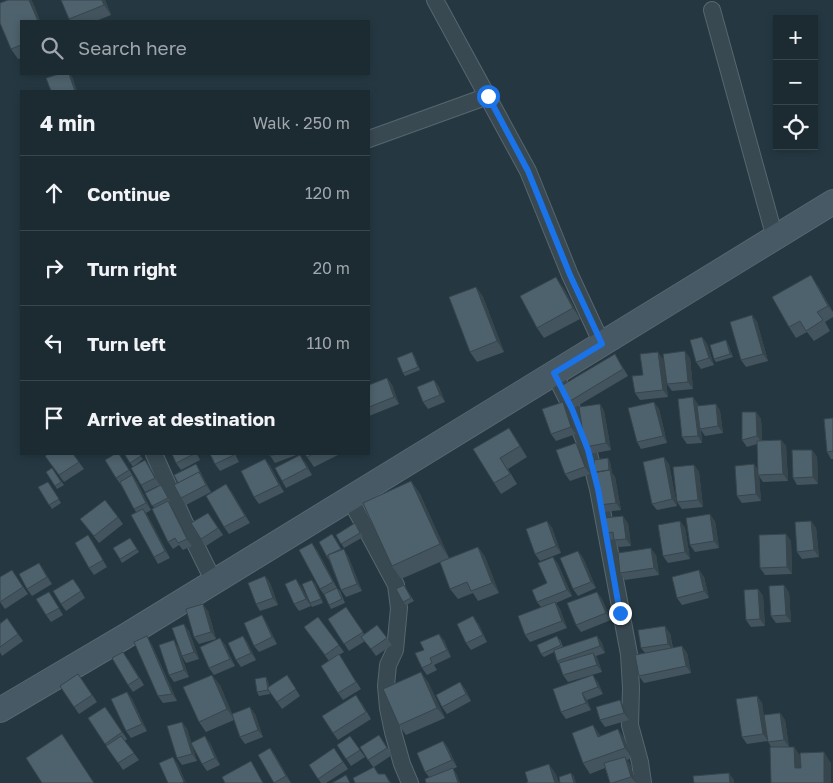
<!DOCTYPE html>
<meta charset="utf-8">
<style>
:root{--surface:#1c2a32;--page:#29363e;--text:#f1f3f6;--muted:#a0a7ac;--line:#3a464d}
body{margin:0;font-family:"Golos Text",sans-serif;background:var(--page);color:var(--text)}
.controls{position:absolute;right:15px;top:15px;display:grid;overflow:hidden;border-radius:0px;box-shadow:0 2px 8px #0003}
.controls button{width:45px;height:45px;display:grid;place-items:center;padding:0;border:0;border-bottom:1px solid var(--line);background:var(--surface);color:var(--text);font:25px sans-serif}
.stop{position:absolute;width:15px;height:15px;margin:-11px;border:4px solid #1a73e8;border-radius:50%;background:#fff}
.stop.end{background:#1a73e8;border-color:#fff;box-shadow:0 1px 5px #0008}
.list{margin:0;padding:0;list-style:none}
h2{display:flex;justify-content:space-between;align-items:center;height:65px;margin:0;padding:0 20px;font-size:21px}
h2 small{font-size:16px;font-weight:400;color:var(--muted)}
.list li{display:grid;grid-template-columns:32px 1fr auto;gap:15px;align-items:center;box-sizing:border-box;height:75px;padding:0 20px;border-top:1px solid var(--line)}
.list b{display:block;font-size:19px;white-space:nowrap}
.list em{font-size:16px;font-style:normal;color:var(--muted)}
.icon{flex:none;width:28px;height:28px;fill:none;stroke:currentColor;stroke-width:2;stroke-linecap:round;stroke-linejoin:round}
.map{position:relative;flex:none;width:833px;height:783px;overflow:hidden}
.search{position:absolute;background:var(--surface);box-shadow:0 2px 8px #0003;left:20px;top:20px;width:350px;height:55px;display:flex;align-items:center;gap:12px;box-sizing:border-box;padding:0 18px;border-radius:0px;color:var(--muted);font-size:19px}
.panel{position:absolute;background:var(--surface);box-shadow:0 2px 8px #0003;left:20px;top:90px;width:350px;height:365px;border-radius:0px}
.map>svg:first-child{display:block}
</style>
<div class="map">
<svg width="833" height="783" viewBox="0 0 833 783">
<rect width="100%" height="100%" fill="#253842"/>
<g fill="none" stroke-linecap="round" stroke-linejoin="round">
<defs>
<g id="street">
<path d="M435,0l93,171 42,104 32,69"/>
<path d="M712,10l63,228"/>
<path d="M369,139l119,-43"/>
<path d="M554,373l18,36 16,41 10,39 31,165 2,34 -1,37 10,37 3,21"/>
<path d="M154,454l30,67 30,61"/>
<path d="M350,499l46,86 3,23 -4,42 -7,15 -2,21 2,22 5,24 9,32 8,19"/>
</g>
<path id="secondary" d="M0,710l124,-73 709,-435"/>
</defs>
<!-- street casing -->
<use href="#street" stroke="#57666f" stroke-width="18"/>
<!-- secondary casing -->
<use href="#secondary" stroke="#57666f" stroke-width="26"/>
<!-- street -->
<use href="#street" stroke="#394952" stroke-width="16"/>
<!-- secondary -->
<use href="#secondary" stroke="#475965" stroke-width="24"/>
</g>
<!-- wall -->
<g fill="#43545e">
<path d="M8,0h23l2,3 7,18h-19v37l-3,1 -7,-10 -11,-26v-20z"/>
<path d="M105,0l6,15 -15,6h-25l-2,-2z"/>
<path d="M818,286l15,26v5l-8,5 5,9 -16,10 -7,-9 -11,6 -7,-11z"/>
<path d="M476,287l7,10 21,55 -27,10 -7,-10z"/>
<path d="M563,287l17,32 -36,19 -7,-10z"/>
<path d="M752,315l5,7 11,39 -22,6 -5,-7z"/>
<path d="M702,337l5,7 7,21 -13,4 -5,-7z"/>
<path d="M726,340l2,4 5,13 -17,5 -2,-3z"/>
<path d="M615,354l13,22 -54,32 -4,-7z"/>
<path d="M414,355l6,15 -15,6 -2,-3z"/>
<path d="M690,358l3,31 -21,2 -5,-7z"/>
<path d="M663,359l5,38 -28,3 -5,-7 8,-18z"/>
<path d="M387,378l5,7 7,19 -30,12v-31z"/>
<path d="M434,380l5,7 6,15 -17,7 -5,-7z"/>
<path d="M654,402l5,7 8,34 -26,6 -4,-7z"/>
<path d="M600,404l4,7 7,39 -21,4 -5,-7z"/>
<path d="M698,404v2l18,-2 4,7 3,22 -18,3 -4,-6 1,13 -15,1 -5,-7z"/>
<path d="M568,409l8,25 -20,7 -5,-7z"/>
<path d="M756,412l5,7 1,21h19l5,6 2,35 -25,1 -4,-6 2,25 -19,2 -5,-7 21,-26 -1,-26 -10,3 -5,-7z"/>
<path d="M833,418v41h-2l-4,-7z"/>
<path d="M509,428l18,29 -19,12 9,15 -16,10 -7,-11z"/>
<path d="M576,443l5,7 9,24 -20,7 -5,-7z"/>
<path d="M812,450l5,7 1,27 -21,1 -4,-7z"/>
<path d="M73,454l11,15 -20,13 -19,-26z"/>
<path d="M119,454l18,28 14,28 -5,3 24,45 -12,6 -4,-7 -18,-45 -15,-27 -5,-7z"/>
<path d="M126,454h13l4,5 -10,8 -8,-12z"/>
<path d="M172,454h25l3,6 -19,10 -5,-7z"/>
<path d="M210,454h25l4,8 -19,9 -5,-7z"/>
<path d="M269,454h30l-24,9z"/>
<path d="M305,454h32l1,1 -24,12z"/>
<path d="M608,458l2,4 2,11 3,4 6,33 -17,2 -5,-7 -4,-32z"/>
<path d="M265,459l5,7 14,26 -25,12 -5,-7z"/>
<path d="M145,460l15,25 -15,7 -4,-7z"/>
<path d="M305,462l7,13 -26,13 -4,-7z"/>
<path d="M196,464l15,28 -25,13 -5,-7 -3,-15z"/>
<path d="M669,464l8,42 -20,4 -5,-6z"/>
<path d="M694,465l5,7 4,35 -21,2 -5,-7z"/>
<path d="M52,468l12,17 -7,4 -11,-17z"/>
<path d="M411,481l9,13 29,64 29,-11 7,10 14,36 -21,8 -5,-8 -15,6 -8,-10 -10,-27 -39,17 -9,-13z"/>
<path d="M48,482l13,21 -9,6 -14,-22z"/>
<path d="M163,488l7,14h-1l4,6 19,38 -9,4 -4,-5 -6,4 -5,-7 -14,-34 -9,-15z"/>
<path d="M231,491l19,32 -21,11 -5,-7z"/>
<path d="M118,517l5,7 -24,19 -19,-24z"/>
<path d="M213,520l10,15 -17,11 -5,-7z"/>
<path d="M547,521l5,7 9,25 -21,8 -5,-7z"/>
<path d="M680,521l5,7 5,31 -22,4 -5,-7z"/>
<path d="M715,521l4,27 -24,4 -5,-7z"/>
<path d="M811,521l5,7 3,29 -17,2 -5,-7z"/>
<path d="M355,523l8,14 -19,11 -8,-13z"/>
<path d="M628,523l3,23 -12,1 -5,-8 -3,1 -5,-7z"/>
<path d="M786,534l5,7 1,33 -27,1 -5,-7z"/>
<path d="M88,535l19,32 -13,8 -5,-7z"/>
<path d="M130,538l9,14 -17,11 -9,-15z"/>
<path d="M335,538l7,12 6,6 14,35 -16,6 -5,-7 -12,-30 -2,-3z"/>
<path d="M317,550l20,38 3,3 5,12 -14,6 -6,-13 -5,-7z"/>
<path d="M578,551l5,7 13,30 -18,8 -5,-7z"/>
<path d="M656,555l3,20 -34,5 -5,-7z"/>
<path d="M553,557l5,7 14,32 -16,7 4,6 7,19 -37,14 -5,-7 16,-28 -4,-5 10,-19z"/>
<path d="M39,563l13,21 -20,12 -5,-7z"/>
<path d="M12,570l16,24 -23,15 -5,-7z"/>
<path d="M699,570l5,7 5,21 -27,7 -5,-7z"/>
<path d="M265,576l5,7 8,22 -18,6 -4,-7z"/>
<path d="M315,583l8,20 -11,4 -2,-4z"/>
<path d="M404,585l10,16 -8,4 -3,-3z"/>
<path d="M78,586l7,12 -19,13 -5,-7z"/>
<path d="M301,586l10,20 -12,5 -5,-7z"/>
<path d="M758,589l5,7 2,30 -14,1 -5,-7z"/>
<path d="M49,592l14,23 -12,7 -5,-7z"/>
<path d="M597,592l5,7 9,21 -30,12 -5,-7z"/>
<path d="M789,592l2,30 -15,1 -5,-7z"/>
<path d="M346,607l18,27 13,-9 15,20 -16,11 -11,-15 -16,10 -21,-32z"/>
<path d="M208,611l8,28 -17,5 -5,-7z"/>
<path d="M262,615l4,7 11,22 -18,8 -5,-6z"/>
<path d="M318,617l26,35 -5,3 22,34 -18,11 -5,-7 -9,-32 -25,-34z"/>
<path d="M7,618l16,23 -21,15 -2,-4v-30l1,1z"/>
<path d="M478,623l9,19 -16,8 -5,-7z"/>
<path d="M189,631l10,28 -13,4 -4,-7z"/>
<path d="M670,633l3,15 9,-2 5,7 4,20 -47,10 -5,-7 6,-23 -4,-5z"/>
<path d="M243,636l4,6 9,18 -15,7 -5,-7z"/>
<path d="M597,636l5,7 3,10 -9,3 2,4 4,12 -34,10 -5,-7 -4,-11 -2,-3 -3,-9 -10,5 -3,-3 19,-15 3,8z"/>
<path d="M220,638l5,7 10,21 -21,9 -5,-7z"/>
<path d="M444,640l7,17 -17,8 3,5 -10,5 -5,-7z"/>
<path d="M151,643l26,58 -14,2 -5,-7z"/>
<path d="M178,647l11,30 -15,5 -5,-7z"/>
<path d="M128,659l16,26 -11,7 -5,-7z"/>
<path d="M78,674l19,28 -18,12 -19,-28z"/>
<path d="M287,675l13,21 -18,13 -12,-17v2l-11,2 -2,-4 11,-11 1,6z"/>
<path d="M428,682l17,36 -39,17 -7,-10z"/>
<path d="M460,682l5,7 6,12 -24,13 -5,-7z"/>
<path d="M598,682l5,12 -16,6 4,10 -25,9 -5,-7 -8,-23z"/>
<path d="M220,685l12,29 18,-7 5,7 8,23 -18,7 -5,-7 -6,-17 -28,12 -7,-10z"/>
<path d="M127,692l5,7 15,32 -16,7 -5,-7z"/>
<path d="M757,696l5,7 2,16 16,-6 5,7 4,27h5l6,9 31,7v20l-60,-36 -3,-6 -21,3 -5,-7z"/>
<path d="M620,700l4,7 5,13 -24,7 -5,-7z"/>
<path d="M361,702l10,17 -33,21 -5,-7z"/>
<path d="M105,707l22,32 -2,2 14,19 -16,10 -35,-52z"/>
<path d="M182,722l5,7 10,32 -15,4 -5,-7z"/>
<path d="M618,729l7,11 7,18 -5,2 3,4 6,19h-26l-5,-15 -15,6 -7,-11 18,-27z"/>
<path d="M379,735l13,20 -18,12 5,7h6l6,9h-36l18,-16 -13,-20z"/>
<path d="M350,736l15,21 -14,9 -14,-21z"/>
<path d="M443,741l5,7 9,19 -4,2 4,6 -28,2 -4,-5z"/>
<path d="M210,743l10,22 -13,6 -5,-7z"/>
<path d="M270,748l5,7 16,28h-17z"/>
<path d="M334,748l14,21 -22,14h-5l-12,-18z"/>
</g>
<!-- shaded-wall -->
<g fill="#37454c">
<path d="M29,0h2l2,3 7,18h-2z"/>
<path d="M102,0h3l6,15 -7,-10z"/>
<path d="M69,74h1l3,4 4,13h-2z"/>
<path d="M811,275l7,11 15,27 -5,-7z"/>
<path d="M556,277l7,10 17,32 -7,-11z"/>
<path d="M476,287l7,10 21,55 -7,-11z"/>
<path d="M752,315l5,7 11,39 -5,-7z"/>
<path d="M702,337l5,7 7,21 -5,-7z"/>
<path d="M726,340l2,4 5,13 -3,-3z"/>
<path d="M685,351l5,7 3,31 -5,-7z"/>
<path d="M412,352l2,3 6,15 -2,-3z"/>
<path d="M658,352l5,7 5,38 -5,-7z"/>
<path d="M387,378l5,7 7,19 -5,-7z"/>
<path d="M434,380l5,7 6,15 -5,-7z"/>
<path d="M693,397l5,7 4,39 -4,-7z"/>
<path d="M563,402l5,7 8,25 -5,-7z"/>
<path d="M654,402l5,7 8,34 -4,-7z"/>
<path d="M600,404l4,7 7,39 -5,-7z"/>
<path d="M716,404l4,7 3,22 -5,-7z"/>
<path d="M756,412l5,7 1,24 -5,-7z"/>
<path d="M509,428l7,10 11,19 -7,-11z"/>
<path d="M781,440l5,6 2,35 -5,-7z"/>
<path d="M576,443l5,7 9,24 -5,-7z"/>
<path d="M812,450l5,7 1,27 -5,-7z"/>
<path d="M119,454l18,28 14,28 -5,-7 -13,-27z"/>
<path d="M300,455l5,7 7,13 -5,-7z"/>
<path d="M664,457l5,7 8,42 -5,-7z"/>
<path d="M608,458l2,4 2,11 3,4 6,33 -5,-7 -7,-32z"/>
<path d="M265,459l5,7 14,26 -5,-7z"/>
<path d="M145,460l5,7 10,18 -5,-7z"/>
<path d="M754,464l5,7 -1,4 1,1 2,25 -5,-7z"/>
<path d="M694,465l5,7 4,35 -5,-7z"/>
<path d="M199,472l5,7 7,13 -5,-7z"/>
<path d="M411,481l9,13 29,64 -9,-14z"/>
<path d="M226,484l5,7 19,32 -5,-7z"/>
<path d="M168,501l5,7 19,38 -5,-7z"/>
<path d="M143,509l5,7 22,42 -5,-7z"/>
<path d="M710,514l5,7 4,27 -5,-7z"/>
<path d="M623,516l5,7 3,23 -5,-7z"/>
<path d="M547,521l5,7 9,25 -5,-7z"/>
<path d="M680,521l5,7 5,31 -5,-7z"/>
<path d="M811,521l5,7 3,29 -5,-7z"/>
<path d="M786,534l5,7 1,33 -5,-7z"/>
<path d="M88,535l5,7 14,25 -4,-7z"/>
<path d="M312,543l5,7 20,39 -4,-7z"/>
<path d="M478,547l7,10 14,36 -7,-10z"/>
<path d="M651,548l5,7 3,20 -5,-7z"/>
<path d="M344,549l4,7 14,35 -5,-7z"/>
<path d="M578,551l5,7 13,30 -5,-6z"/>
<path d="M553,557l5,7 14,32 -5,-6z"/>
<path d="M39,563l5,7 8,14 -5,-7z"/>
<path d="M699,570l5,7 5,21 -5,-7z"/>
<path d="M265,576l5,7 8,22 -5,-7z"/>
<path d="M296,579l5,7 10,20 -5,-7z"/>
<path d="M312,580l3,3 8,20 -2,-4z"/>
<path d="M784,585l5,7 2,30 -5,-7z"/>
<path d="M758,589l5,7 2,30 -5,-7z"/>
<path d="M597,592l5,7 9,21 -5,-7z"/>
<path d="M555,602l5,7 7,19 -5,-7z"/>
<path d="M203,604l5,7 8,28 -5,-7z"/>
<path d="M262,615l4,7 11,22 -5,-7z"/>
<path d="M473,616l5,7 9,19 -4,-7z"/>
<path d="M184,624l5,7 10,28 -5,-7z"/>
<path d="M665,626l5,7 3,18 -5,-7z"/>
<path d="M439,634l5,6 7,17 -4,-7z"/>
<path d="M147,636l4,7 26,58 -5,-7z"/>
<path d="M243,636l4,6 9,18 -5,-7z"/>
<path d="M597,636l5,7 3,10 -5,-7z"/>
<path d="M220,638l5,7 10,21 -5,-7z"/>
<path d="M174,640l4,7 11,30 -5,-7z"/>
<path d="M682,646l5,7 4,20 -5,-7z"/>
<path d="M593,653l5,7 4,12 -5,-7z"/>
<path d="M421,672l7,10 17,36 -8,-10z"/>
<path d="M212,675l8,10 15,35 -8,-11z"/>
<path d="M593,675l5,7 5,12 -5,-7z"/>
<path d="M266,677l2,4 2,13 -2,-4z"/>
<path d="M460,682l5,7 6,12 -5,-7z"/>
<path d="M127,692l5,7 15,32 -5,-7z"/>
<path d="M582,693l5,7 4,10 -5,-7z"/>
<path d="M757,696l5,7 6,38 -5,-7z"/>
<path d="M620,700l4,7 5,13 -5,-7z"/>
<path d="M250,707l5,7 8,23 -5,-7z"/>
<path d="M780,713l5,7 4,27 -5,-7z"/>
<path d="M182,722l5,7 10,32 -5,-7z"/>
<path d="M593,725l8,11 -3,1z"/>
<path d="M618,729l7,11 7,18 -7,-10z"/>
<path d="M205,736l5,7 10,22 -5,-7z"/>
<path d="M443,741l5,7 9,19 -5,-7z"/>
<path d="M794,747l7,10 1,21 -7,-10z"/>
<path d="M270,748l5,7 16,28 -5,-7z"/>
<path d="M824,752l7,11v20h-7z"/>
<path d="M173,757l5,7 8,19h-1z"/>
<path d="M625,757l5,7 6,19 -5,-6z"/>
<path d="M549,764l7,10 3,9h-4z"/>
<path d="M453,768l4,7 3,8h-2z"/>
<path d="M571,773l3,3 2,7h-2z"/>
<path d="M729,773l5,7v3h-4z"/>
</g>
<!-- building -->
<g fill="#4e626d" stroke="#37454c">
<path d="M8,0h21l9,21h-17v24l-10,4 -11,-26v-20z"/>
<path d="M61,0h41l2,5 -35,14z"/>
<path d="M59,74h10l6,17h-24l-5,-13z"/>
<path d="M811,275l17,31 -11,6 6,8 -17,11 -6,-10 -11,6 -17,-30z"/>
<path d="M556,277l17,31 -36,20 -17,-32z"/>
<path d="M476,287l21,54 -27,11 -21,-55z"/>
<path d="M752,315l11,39 -22,6 -11,-38z"/>
<path d="M702,337l7,21 -13,4 -6,-22z"/>
<path d="M726,340l4,14 -16,5 -4,-14z"/>
<path d="M685,351l3,31 -21,2 -4,-30z"/>
<path d="M412,352l6,15 -15,6 -6,-15z"/>
<path d="M658,352l5,38 -28,3 -3,-17 11,-1 -3,-21z"/>
<path d="M615,354l8,15 -53,32 -9,-15z"/>
<path d="M387,378l7,19 -25,10v-22z"/>
<path d="M434,380l6,15 -17,7 -6,-15z"/>
<path d="M693,397l5,39 -16,1 -4,-38z"/>
<path d="M563,402l8,25 -20,7 -9,-25z"/>
<path d="M654,402l9,34 -26,6 -9,-34z"/>
<path d="M600,404l6,39 -21,4 -6,-40z"/>
<path d="M716,404l2,22 -18,3 -3,-23z"/>
<path d="M742,412h14l1,24 -15,4z"/>
<path d="M833,418v33l-6,1 -3,-33z"/>
<path d="M509,428l11,18 -20,12 10,16 -16,9 -21,-34z"/>
<path d="M781,440l2,34 -25,1 -1,-34z"/>
<path d="M576,443l9,24 -20,7 -9,-24z"/>
<path d="M792,450h20l1,27 -20,1z"/>
<path d="M48,454h25l6,8 -20,13 -14,-19z"/>
<path d="M115,454h4l10,16 -13,8 -11,-18z"/>
<path d="M127,454h12l2,2 -11,7 -5,-8z"/>
<path d="M172,454h22l-18,9z"/>
<path d="M210,454h23l1,1 -19,9z"/>
<path d="M269,454h7l-6,2z"/>
<path d="M305,454h8l-6,3z"/>
<path d="M300,455l7,13 -25,13 -7,-13z"/>
<path d="M664,457l8,42 -20,5 -9,-42z"/>
<path d="M608,458l1,12 -14,2 -1,-12z"/>
<path d="M265,459l14,26 -25,12 -13,-26z"/>
<path d="M145,460l10,18 -14,7 -10,-17z"/>
<path d="M196,464l4,8 -22,11 -4,-8z"/>
<path d="M754,464l2,30 -19,2 -2,-30z"/>
<path d="M694,465l4,35 -21,2 -4,-35z"/>
<path d="M52,468l9,14 -6,4 -9,-14z"/>
<path d="M610,470l6,33 -17,2 -6,-32z"/>
<path d="M199,472l7,13 -25,13 -7,-13z"/>
<path d="M132,475l14,28 -12,6 -14,-27z"/>
<path d="M411,481l29,63 -48,22 -29,-63z"/>
<path d="M48,482l11,17 -10,6 -11,-18z"/>
<path d="M226,484l19,32 -21,11 -18,-31z"/>
<path d="M161,485l7,13 -16,8 -7,-13z"/>
<path d="M105,500l13,17 -24,19 -14,-17z"/>
<path d="M168,501l19,38 -9,4 -3,-5 -7,4 -16,-33z"/>
<path d="M143,509l22,42 -11,6 -23,-42z"/>
<path d="M208,513l10,15 -17,11 -10,-16z"/>
<path d="M710,514l4,27 -24,4 -4,-27z"/>
<path d="M623,516l3,23 -12,1 -1,-8 -7,1 -2,-15z"/>
<path d="M547,521l9,25 -21,8 -9,-25z"/>
<path d="M680,521l5,31 -22,4 -5,-31z"/>
<path d="M811,521l3,29 -17,2 -2,-30z"/>
<path d="M355,523l5,10 -19,11 -5,-9z"/>
<path d="M332,534l9,15 -13,6 -1,2 -8,-15z"/>
<path d="M786,534l1,33 -27,1 -1,-33z"/>
<path d="M88,535l15,25 -14,8 -14,-25z"/>
<path d="M130,538l7,11 -17,10 -7,-11z"/>
<path d="M312,543l21,39 -13,7 -21,-39z"/>
<path d="M478,547l14,36 -21,8 -4,-9 -17,7 -10,-27z"/>
<path d="M651,548l3,20 -34,5 -2,-20z"/>
<path d="M344,549l13,35 -16,6 -13,-35z"/>
<path d="M578,551l13,31 -18,7 -13,-31z"/>
<path d="M553,557l14,33 -30,12 -5,-12 15,-7 -9,-20z"/>
<path d="M39,563l8,14 -20,12 -8,-15z"/>
<path d="M12,570l11,17 -23,15v-25z"/>
<path d="M699,570l5,21 -27,7 -5,-21z"/>
<path d="M265,576l8,22 -17,6 -8,-21z"/>
<path d="M73,579l8,12 -20,13 -8,-13z"/>
<path d="M296,579l10,20 -12,5 -9,-20z"/>
<path d="M312,580l9,19 -11,4 -8,-19z"/>
<path d="M404,585l7,13 -8,4 -7,-13z"/>
<path d="M784,585l2,30 -15,1 -2,-30z"/>
<path d="M337,588l5,11 -13,6 -5,-11z"/>
<path d="M758,589l2,30 -14,1 -2,-30z"/>
<path d="M49,592l10,16 -13,7 -10,-16z"/>
<path d="M597,592l9,21 -30,12 -9,-22z"/>
<path d="M555,602l7,19 -37,14 -7,-19z"/>
<path d="M203,604l8,28 -17,5 -8,-28z"/>
<path d="M346,607l17,25 -19,12 -16,-25z"/>
<path d="M262,615l10,22 -18,9 -10,-23z"/>
<path d="M473,616l10,19 -17,8 -9,-19z"/>
<path d="M318,617l21,28 -14,10 -21,-28z"/>
<path d="M7,618l11,16 -18,13v-23z"/>
<path d="M184,624l10,28 -12,4 -10,-28z"/>
<path d="M377,625l10,13 -16,11 -10,-12z"/>
<path d="M665,626l3,18 -27,4 -3,-18z"/>
<path d="M439,634l8,16 -17,8 2,5 -10,5 -7,-15 9,-3 -4,-8z"/>
<path d="M147,636l25,58 -14,2 -24,-54z"/>
<path d="M243,636l8,17 -15,7 -8,-17z"/>
<path d="M557,636l4,9 -20,9 -4,-9z"/>
<path d="M597,636l3,10 -43,15 -3,-11z"/>
<path d="M220,638l10,21 -21,9 -9,-21z"/>
<path d="M174,640l10,30 -15,5 -10,-30z"/>
<path d="M682,646l4,20 -47,10 -4,-21z"/>
<path d="M123,652l16,26 -11,7 -16,-27z"/>
<path d="M593,653l4,12 -34,10 -4,-12z"/>
<path d="M339,654l17,28 -18,11 -17,-27z"/>
<path d="M421,672l16,36 -38,17 -16,-36z"/>
<path d="M78,674l14,21 -18,12 -14,-21z"/>
<path d="M212,675l15,34 -28,13 -16,-35z"/>
<path d="M287,675l9,14 -19,13 -10,-14z"/>
<path d="M593,675l5,12 -16,6 4,10 -25,9 -8,-23z"/>
<path d="M266,677l2,13 -11,2 -2,-13z"/>
<path d="M460,682l6,12 -24,13 -6,-12z"/>
<path d="M127,692l15,32 -16,7 -15,-32z"/>
<path d="M356,695l10,17 -33,21 -11,-17z"/>
<path d="M757,696l6,38 -21,3 -6,-38z"/>
<path d="M620,700l4,13 -24,7 -4,-13z"/>
<path d="M105,707l17,25 -17,12 -17,-26z"/>
<path d="M250,707l8,23 -18,7 -8,-23z"/>
<path d="M780,713l4,27 -16,2 -4,-27z"/>
<path d="M182,722l10,32 -15,4 -10,-32z"/>
<path d="M593,725l5,12 20,-8 7,19 -42,15 -11,-30z"/>
<path d="M62,734l32,49h-52l-16,-25z"/>
<path d="M379,735l8,13 -19,12 -8,-13z"/>
<path d="M121,736l13,17 -16,10 -12,-17z"/>
<path d="M205,736l10,22 -13,6 -11,-21z"/>
<path d="M350,736l10,14 -14,9 -9,-14z"/>
<path d="M443,741l9,19 -27,12 -8,-19z"/>
<path d="M770,747h24l1,21h6l-1,-15 24,-1v31h-53z"/>
<path d="M270,748l16,28 -12,7 -16,-28z"/>
<path d="M334,748l9,14 -25,17 -9,-14z"/>
<path d="M173,757l11,25 -3,1h-13l-9,-20z"/>
<path d="M625,757l6,20 -19,6h-2l-6,-20z"/>
<path d="M251,761l12,22h-38l-3,-6z"/>
<path d="M549,764l6,19h-29l2,-1 -3,-10z"/>
<path d="M374,767l4,7h7l5,9h-35l-2,-5z"/>
<path d="M453,768l5,15h-32l-1,-4z"/>
<path d="M571,773l3,10h-14l-1,-6z"/>
<path d="M729,773l1,10h-36l-1,-7z"/>
<path d="M346,775l4,8h-18z"/>
</g>
<g fill="none" stroke-linecap="round" stroke-linejoin="round">
<!-- route -->
<path stroke="#1a73e8" stroke-width="6" d="M488,96l40,75 42,104 32,69 -48,29 18,36 16,41 10,39 22,124"/>
</g>
</svg>
<div class="controls">
<button>+</button>
<button>−</button>
<button><svg class="icon" aria-label="locate" viewBox="0 0 24 24"><circle cx="12" cy="12" r="6"/><path d="M12 2v4M12 18v4M2 12h4M18 12h4"/></svg></button>
</div>
<div class="stop" style="left:488px;top:96px"></div>
<div class="stop end" style="left:620px;top:613px"></div>
<div class="search"><svg class="icon" aria-label="search" viewBox="0 0 24 24"><circle cx="10" cy="10" r="6"/><path d="M15 15l6 6"/></svg>Search here</div>
<section class="panel">
<h2>4 min<small>Walk · 250 m</small></h2>
<ul class="list">
<li><svg class="icon" aria-label="ahead" viewBox="0 0 24 24"><path d="M12 20V5M6 11l6-6 6 6"/></svg><div><b>Continue</b></div><em>120 m</em></li>
<li><svg class="icon" aria-label="right" viewBox="0 0 24 24"><path d="M7 20v-9h11M14 6l5 5-5 5"/></svg><div><b>Turn right</b></div><em>20 m</em></li>
<li><svg class="icon" aria-label="left" viewBox="0 0 24 24"><path d="M17 20v-9H6M10 6l-5 5 5 5"/></svg><div><b>Turn left</b></div><em>110 m</em></li>
<li><svg class="icon" aria-label="arrive" viewBox="0 0 24 24"><path d="M6 21V4h12l-3 4 3 4H6"/></svg><div><b>Arrive at destination</b></div></li>
</ul>
</section>
</div>
